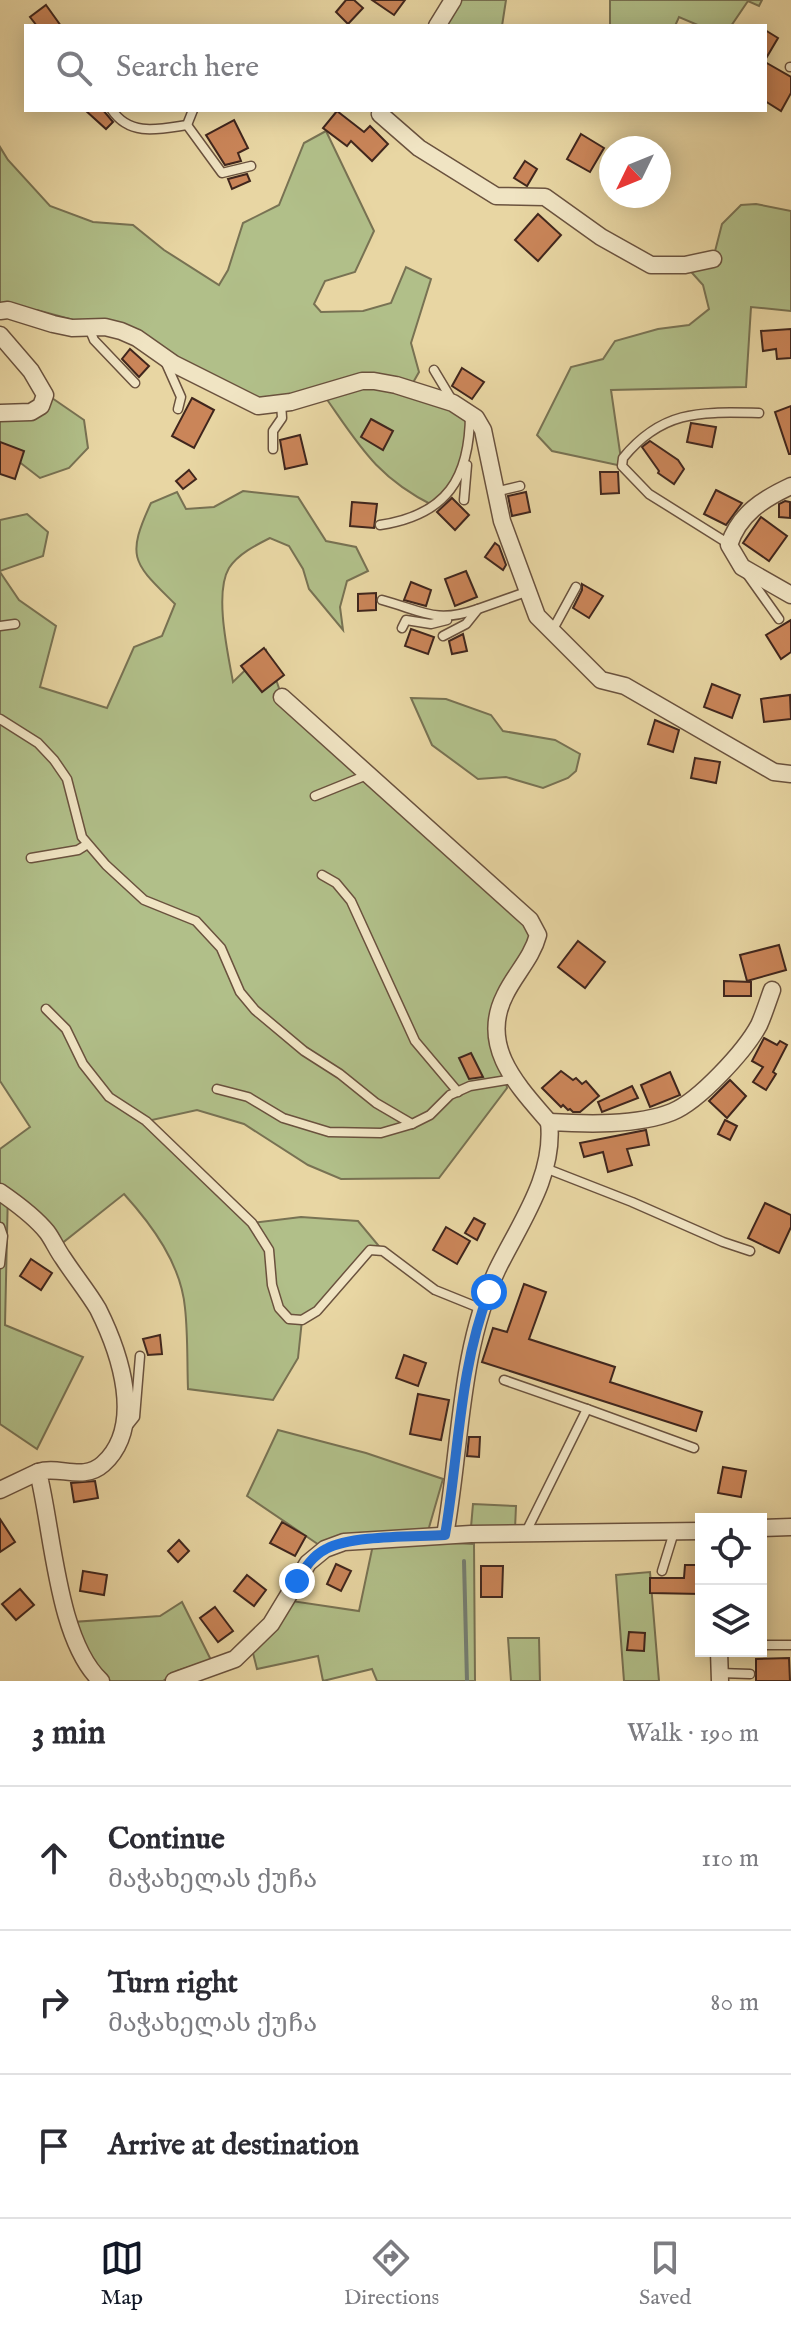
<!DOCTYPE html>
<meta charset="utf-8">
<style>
:root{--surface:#fff;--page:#f7f7f7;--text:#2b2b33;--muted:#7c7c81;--line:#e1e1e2;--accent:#111827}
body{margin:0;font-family:"IM FELL English","Noto Serif Georgian",serif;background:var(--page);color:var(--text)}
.controls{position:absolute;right:24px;bottom:24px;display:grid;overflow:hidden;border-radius:0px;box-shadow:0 4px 20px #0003}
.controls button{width:72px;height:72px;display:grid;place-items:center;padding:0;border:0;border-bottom:2px solid var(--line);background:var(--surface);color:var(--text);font:40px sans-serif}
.compass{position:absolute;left:599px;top:136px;width:72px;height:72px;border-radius:50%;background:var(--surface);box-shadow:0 4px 20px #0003;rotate:227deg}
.stop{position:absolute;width:24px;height:24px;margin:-18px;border:6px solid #1a73e8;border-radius:50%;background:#fff}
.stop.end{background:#1a73e8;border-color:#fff;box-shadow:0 2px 8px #0008}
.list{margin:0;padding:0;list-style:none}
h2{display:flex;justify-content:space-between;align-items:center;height:104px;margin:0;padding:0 32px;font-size:34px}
h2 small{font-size:26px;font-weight:400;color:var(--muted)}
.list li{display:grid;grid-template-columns:52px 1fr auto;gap:24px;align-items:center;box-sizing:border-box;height:144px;padding:0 32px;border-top:2px solid var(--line)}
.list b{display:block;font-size:30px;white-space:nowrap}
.list p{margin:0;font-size:26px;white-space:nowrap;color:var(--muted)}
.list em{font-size:26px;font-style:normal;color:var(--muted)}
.icon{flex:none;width:44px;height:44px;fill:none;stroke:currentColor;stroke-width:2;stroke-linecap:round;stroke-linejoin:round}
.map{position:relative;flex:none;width:791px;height:1681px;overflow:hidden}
.search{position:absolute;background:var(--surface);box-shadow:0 4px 20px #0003;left:24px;right:24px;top:24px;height:88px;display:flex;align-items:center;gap:20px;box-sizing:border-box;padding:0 28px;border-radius:0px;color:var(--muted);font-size:30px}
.sheet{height:536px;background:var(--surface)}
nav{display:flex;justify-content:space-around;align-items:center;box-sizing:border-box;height:112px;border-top:2px solid var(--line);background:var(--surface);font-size:22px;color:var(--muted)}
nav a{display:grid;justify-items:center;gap:4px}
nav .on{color:var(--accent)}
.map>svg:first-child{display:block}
</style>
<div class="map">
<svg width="791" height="1681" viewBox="0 0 791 1681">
<rect width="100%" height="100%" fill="#e8d6a3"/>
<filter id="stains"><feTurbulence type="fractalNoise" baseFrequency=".0025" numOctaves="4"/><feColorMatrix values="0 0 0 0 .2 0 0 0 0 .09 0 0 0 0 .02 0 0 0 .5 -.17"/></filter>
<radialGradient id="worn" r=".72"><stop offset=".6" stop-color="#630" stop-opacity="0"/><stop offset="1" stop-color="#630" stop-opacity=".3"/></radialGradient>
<!-- green -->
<g fill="#b1bf89" stroke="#787253" stroke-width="2">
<path d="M453,0h53l-4,26h-65z"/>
<path d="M610,0h152l-3,6 -11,-5 -17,25h-31l-21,-9 -4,9h-65z"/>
<path d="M326,131l48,100 -19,41 -30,9 -11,23 7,8 42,-1 28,-8 15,-36 25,12 -20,64 8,29 -9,16 60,24 -9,63 -27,31c-60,-30 -76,-63 -113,-115l-64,10 -169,-77 -51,-14 -37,6v-169l8,13 42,46 43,16 40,3 31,25 55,35 9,-15 15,-47 36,-18 25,-62z"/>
<path d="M756,204l35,7v100l-40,-4 -5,80 -135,3 11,76 -70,-15 -15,-16 34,-68 32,-8 12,-18 43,-12 31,-4 20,-16 -6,-24 -18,-20 28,-6 9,-35 19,-19z"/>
<path d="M52,398l32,22 4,28 -19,20 -29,10 -40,-31v-34z"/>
<path d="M243,491l55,6 28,44 30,6 12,24 -21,10 -7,26 3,23 -34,-41 -6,-20 -14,-23 -19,-8c-14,7 -32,16 -41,30 -15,25 -1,86 4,114l33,-32 16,47 256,238 -34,61 -2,62 5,30 -68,90 -98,1 -33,-14 -64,-41 -47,-14 -50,11 105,102 49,-6 57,4 25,30h-13l-35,40 -33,29 -4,38 -25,42 -85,-11c-1,-27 0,-54 -3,-81 -4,-44 -33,-83 -61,-114l-68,54 -48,-58 -3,135 78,32 -46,92 -37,-25v-275l30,-22 -30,-46v-509l19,28 37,26 -16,61 67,21 27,-61 28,-11 13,-32c-41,-41 -50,-45 -24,-101l26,-11 9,17 28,-2z"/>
<path d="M27,514l21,18 -5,24 -43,15v-51z"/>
<path d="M411,698l35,1 45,16 12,16 52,9 25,14 -4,17 -8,7 -25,10 -37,-11 -28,2 -46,-34z"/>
<path d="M278,1430l88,23 77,26 -15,52 -48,9 94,4 1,137h-98l-5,-12 -49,12 -5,-25 -61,13 -5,-20 27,-23 13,-25 67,10 15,-71 -49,9 -78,-53z"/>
<path d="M473,1504l43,2 -1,23 -44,-2z"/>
<path d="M650,1572l9,109h-35l-8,-106z"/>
<path d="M182,1602l29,58 -34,11 -14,10h-53l-20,-22 -17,-37 87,-6z"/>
<path d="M508,1638h31l1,43h-29z"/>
</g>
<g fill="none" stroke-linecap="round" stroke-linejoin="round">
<!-- stream -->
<path stroke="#757e72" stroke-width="4" d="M464,1561l3,120"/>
</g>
<!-- building -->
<g fill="#ca8559" stroke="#40261d" stroke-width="2">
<path d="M346,0h8l9,8 -15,16 -12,-12z"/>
<path d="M372,0h33l-11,15z"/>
<path d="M46,5l15,21h-24l-7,-9z"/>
<path d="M765,30l13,8 -13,22z"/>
<path d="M765,62l26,15v16l-10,18 -16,-10z"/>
<path d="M85,110h18l10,12 -7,7z"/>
<path d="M337,111l27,21 6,-6 18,18 -16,17 -21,-20 -4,5 -24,-18z"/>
<path d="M234,120l14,28 -10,5 3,8 -16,4 -19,-30z"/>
<path d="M581,134l23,14 -14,24 -23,-13z"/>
<path d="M525,161l12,8 -10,17 -13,-8z"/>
<path d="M247,174l3,7 -18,8 -4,-10z"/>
<path d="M538,214l23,21 -23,26 -23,-21z"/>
<path d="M791,329v29l-14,1 -1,-10 -13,2 -2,-20z"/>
<path d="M130,349l19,17 -10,11 -17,-18z"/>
<path d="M462,368l22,14 -12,17 -20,-13z"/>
<path d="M192,398l22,12 -20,38 -22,-12z"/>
<path d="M791,406v48h-2l-14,-42z"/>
<path d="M371,419l22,12 -10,19 -22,-13z"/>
<path d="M691,423l25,4 -4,20 -25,-5z"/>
<path d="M300,435l7,29 -22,5 -5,-29z"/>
<path d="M650,441l28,19 6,9 -10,15 -16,-11 1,-2 -17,-24z"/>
<path d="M0,442l24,9 -9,28 -15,-5z"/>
<path d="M189,470l7,9 -13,10 -7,-8z"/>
<path d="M600,472h18l1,21 -18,1z"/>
<path d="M716,490l26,13 -16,22 -22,-11z"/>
<path d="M526,492l4,20 -18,4 -4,-20z"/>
<path d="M452,498l17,17 -14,15 -18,-18z"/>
<path d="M785,501l5,1v16l-11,-1v-13z"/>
<path d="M352,502l25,2 -3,24 -24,-2z"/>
<path d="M761,517l26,19 -18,25 -26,-18z"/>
<path d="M495,543l4,3 7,19 -3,5 -18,-13z"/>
<path d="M466,571l11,26 -22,9 -10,-27z"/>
<path d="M411,582l20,8 -5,16 -22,-6z"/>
<path d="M582,584l21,12 -14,22 -16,-10 9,-18z"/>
<path d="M376,593v17l-18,1v-17z"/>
<path d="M791,620v32l-10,7 -15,-24z"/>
<path d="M411,629l23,8 -6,17 -23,-8z"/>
<path d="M463,634l4,17 -15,3 -3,-13z"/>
<path d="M264,648l20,27 -22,17 -21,-26z"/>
<path d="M712,684l28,11 -8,23 -28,-11z"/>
<path d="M790,695l1,24 -27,3 -3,-23z"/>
<path d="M655,720l24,10 -6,22 -25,-8z"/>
<path d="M695,758l25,4 -4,21 -25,-5z"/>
<path d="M578,941l27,21 -20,26 -27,-21z"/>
<path d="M779,945l7,25 -39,11 -7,-26z"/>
<path d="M724,981l27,1v14h-27z"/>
<path d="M764,1038l13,7 3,-4 7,4 -14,27 3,2 -10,16 -13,-8 10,-15 -11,-6z"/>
<path d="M471,1053l12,24 -14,2 -10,-21z"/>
<path d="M561,1071l12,9 3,-2 6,6 4,-3 13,15 -19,16h-7l-3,-3 -2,1 -5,-5 -2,2 -19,-19z"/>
<path d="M670,1072l10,23 -30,12 -9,-22z"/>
<path d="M730,1080l16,16 -19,22 -18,-17z"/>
<path d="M632,1086l6,12 -36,14 -4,-10z"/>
<path d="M725,1120l12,6 -7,14 -12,-6z"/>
<path d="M646,1130l3,15 -22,4 5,16 -24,7 -5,-20 -19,5 -4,-14z"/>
<path d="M765,1203l26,12v12l-12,26 -31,-15z"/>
<path d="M474,1218l11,6 -8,16 -12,-7z"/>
<path d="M446,1227l24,14 -13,23 -24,-14z"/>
<path d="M31,1259l21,14 -11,17 -21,-14z"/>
<path d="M524,1284l22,8 -17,47 86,28 -5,15 92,30 -6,19 -214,-69 11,-34 14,4z"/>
<path d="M160,1335l2,19 -14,1 -5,-16z"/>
<path d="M404,1355l22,8 -8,23 -22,-8z"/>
<path d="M418,1394l31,6 -8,40 -31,-6z"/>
<path d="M469,1437h11l-1,20 -12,-1z"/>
<path d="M723,1467l23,4 -5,26 -23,-4z"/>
<path d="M95,1481l3,17 -24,4 -3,-19z"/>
<path d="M0,1519l15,23 -15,10z"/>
<path d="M282,1522l24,14 -11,20 -25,-13z"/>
<path d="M179,1540l10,11 -11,11 -10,-11z"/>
<path d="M336,1564l15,7 -10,20 -14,-7z"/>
<path d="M685,1565h16v29l-51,-1v-15h34z"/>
<path d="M481,1566h22l-1,31h-21z"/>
<path d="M83,1571l24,4 -3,20 -24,-4z"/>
<path d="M247,1575l19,15 -12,16 -20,-15z"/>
<path d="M20,1589l14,16 -18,15 -14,-16z"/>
<path d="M215,1607l18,24 -15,11 -18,-24z"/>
<path d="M629,1632l16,1 -1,18 -17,-1z"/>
<path d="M789,1658l1,23h-34v-22z"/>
</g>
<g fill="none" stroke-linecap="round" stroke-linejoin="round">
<defs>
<g id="service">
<path d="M790,67h1"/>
<path d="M112,110c18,27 48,19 75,15l6,-15"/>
<path d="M187,125l35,48 29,-7"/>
<path d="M89,328l5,12 41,43"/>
<path d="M165,361l16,36 -3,12"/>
<path d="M434,370l18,30"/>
<path d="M273,449v-18l9,-13 -1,-15"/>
<path d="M495,492l25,-6"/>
<path d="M464,500l3,-35"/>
<path d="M380,525c67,-10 90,-47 90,-112"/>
<path d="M729,544l-80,-50 -27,-28 1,-8c40,-49 79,-46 136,-45"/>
<path d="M747,574l32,45"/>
<path d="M382,600c41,11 53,24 96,9"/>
<path d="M0,626l15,-2"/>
<path d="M402,628l4,-8 25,4 16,-4"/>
<path d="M552,631l24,-44"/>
<path d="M443,636l23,-12 12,-15 48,-17"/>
<path d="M0,719l38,24 16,17 13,19 15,58 24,28 38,35 52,21 25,27 19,44 15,18 49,41 36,23 36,29 36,21 18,-9 20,-20 20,-9 43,-7"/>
<path d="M315,796l52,-21"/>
<path d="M31,858l47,-8 8,-5"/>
<path d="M322,875l14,8 15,18 64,140 43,51"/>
<path d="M46,1009l20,20 17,35 26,33 37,24 106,102 17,27 3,35 7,23 10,11 13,1 15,-9 53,-61 13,1 52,39 47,19"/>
<path d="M217,1089l31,8 35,21 46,14 52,1 31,-9"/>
<path d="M545,1168l87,34 91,40 27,9"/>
<path d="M0,1227l3,9 -3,28"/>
<path d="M504,1380l83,29"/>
<path d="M127,1427l8,-10 5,-61"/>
<path d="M526,1532l61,-123 107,39"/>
<path d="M662,1571l12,-39"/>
<path d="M761,1645h30"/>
<path d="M720,1673l30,1"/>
</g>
<g id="minor">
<path d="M437,26l16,-26"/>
<path d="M382,110l-2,4 39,34 77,48 49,1 56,40 50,28h34l28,-6"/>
<path d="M0,311l8,-1 45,14 19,4 33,-1 16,4 16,7 37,26 84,42 33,-4 71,-21h12l22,4 57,18 23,15 7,12 19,91 35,95 64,64 24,6 149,86 17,2"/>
<path d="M0,335l31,36 14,24 -4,11 -10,6 -31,1"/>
<path d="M791,486c-28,13 -52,28 -62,59l13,22 49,28"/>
<path d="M282,697l248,223 8,15c-6,23 -23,39 -33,60 -26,51 12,90 44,127"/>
<path d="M0,1192c16,11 35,25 47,40 6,8 10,18 16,26 11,17 25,34 35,51 22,44 47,117 5,155 -20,18 -44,1 -65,8 15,59 19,168 63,209"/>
<path d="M0,1490l38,-18"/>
<path d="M761,1528l30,-1"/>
<path d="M445,1535c16,-87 14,-184 52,-265 23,-47 58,-94 52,-148 36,2 88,4 123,-10 27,-11 73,-61 87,-87 5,-11 9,-24 13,-35"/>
<path d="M719,1651l1,30"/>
<path d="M174,1681l61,-22 36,-35 37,-61 17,-14 19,-7 127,-8 230,-3"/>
</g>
</defs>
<!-- service casing -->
<use href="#service" stroke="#6a523e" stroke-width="11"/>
<!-- minor casing -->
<use href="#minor" stroke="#6a523e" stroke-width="19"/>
<!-- service -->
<use href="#service" stroke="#f0e4c3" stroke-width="8"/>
<!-- minor -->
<use href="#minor" stroke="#f0e4c3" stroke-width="16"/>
</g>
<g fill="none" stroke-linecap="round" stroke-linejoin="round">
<!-- route -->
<path stroke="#1a73e8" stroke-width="10" d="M297,1581c8,-13 15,-25 29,-32 25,-14 88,-12 119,-14 14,-81 14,-166 44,-243"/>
</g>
<rect width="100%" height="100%" filter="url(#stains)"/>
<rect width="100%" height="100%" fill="url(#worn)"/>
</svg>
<div class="controls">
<button><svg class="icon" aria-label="locate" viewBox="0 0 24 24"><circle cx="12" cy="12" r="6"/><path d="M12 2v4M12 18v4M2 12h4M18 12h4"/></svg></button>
<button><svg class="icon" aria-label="layers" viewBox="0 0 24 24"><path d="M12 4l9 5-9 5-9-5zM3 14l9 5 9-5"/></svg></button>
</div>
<svg class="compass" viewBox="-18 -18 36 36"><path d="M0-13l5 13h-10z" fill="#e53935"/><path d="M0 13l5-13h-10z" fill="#7c7c81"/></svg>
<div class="stop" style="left:489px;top:1292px"></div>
<div class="stop end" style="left:297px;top:1581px"></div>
<div class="search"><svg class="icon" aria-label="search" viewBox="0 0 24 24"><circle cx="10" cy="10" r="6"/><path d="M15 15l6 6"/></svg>Search here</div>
</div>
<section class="sheet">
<h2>3 min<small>Walk · 190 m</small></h2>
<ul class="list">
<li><svg class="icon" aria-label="ahead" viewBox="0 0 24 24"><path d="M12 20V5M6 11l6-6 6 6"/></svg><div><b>Continue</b><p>მაჭახელას ქუჩა</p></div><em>110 m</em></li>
<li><svg class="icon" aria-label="right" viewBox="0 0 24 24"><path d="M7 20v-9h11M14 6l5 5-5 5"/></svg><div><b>Turn right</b><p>მაჭახელას ქუჩა</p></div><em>80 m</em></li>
<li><svg class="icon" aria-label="arrive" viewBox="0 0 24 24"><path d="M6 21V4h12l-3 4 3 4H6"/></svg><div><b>Arrive at destination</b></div></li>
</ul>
</section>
<nav>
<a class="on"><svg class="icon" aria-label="map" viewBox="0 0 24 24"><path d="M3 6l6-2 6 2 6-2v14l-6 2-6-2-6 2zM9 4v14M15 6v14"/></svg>Map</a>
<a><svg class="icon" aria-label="directions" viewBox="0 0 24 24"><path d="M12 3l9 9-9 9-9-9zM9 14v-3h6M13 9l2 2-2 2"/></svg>Directions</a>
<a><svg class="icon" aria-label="saved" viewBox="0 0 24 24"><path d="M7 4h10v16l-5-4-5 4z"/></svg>Saved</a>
</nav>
